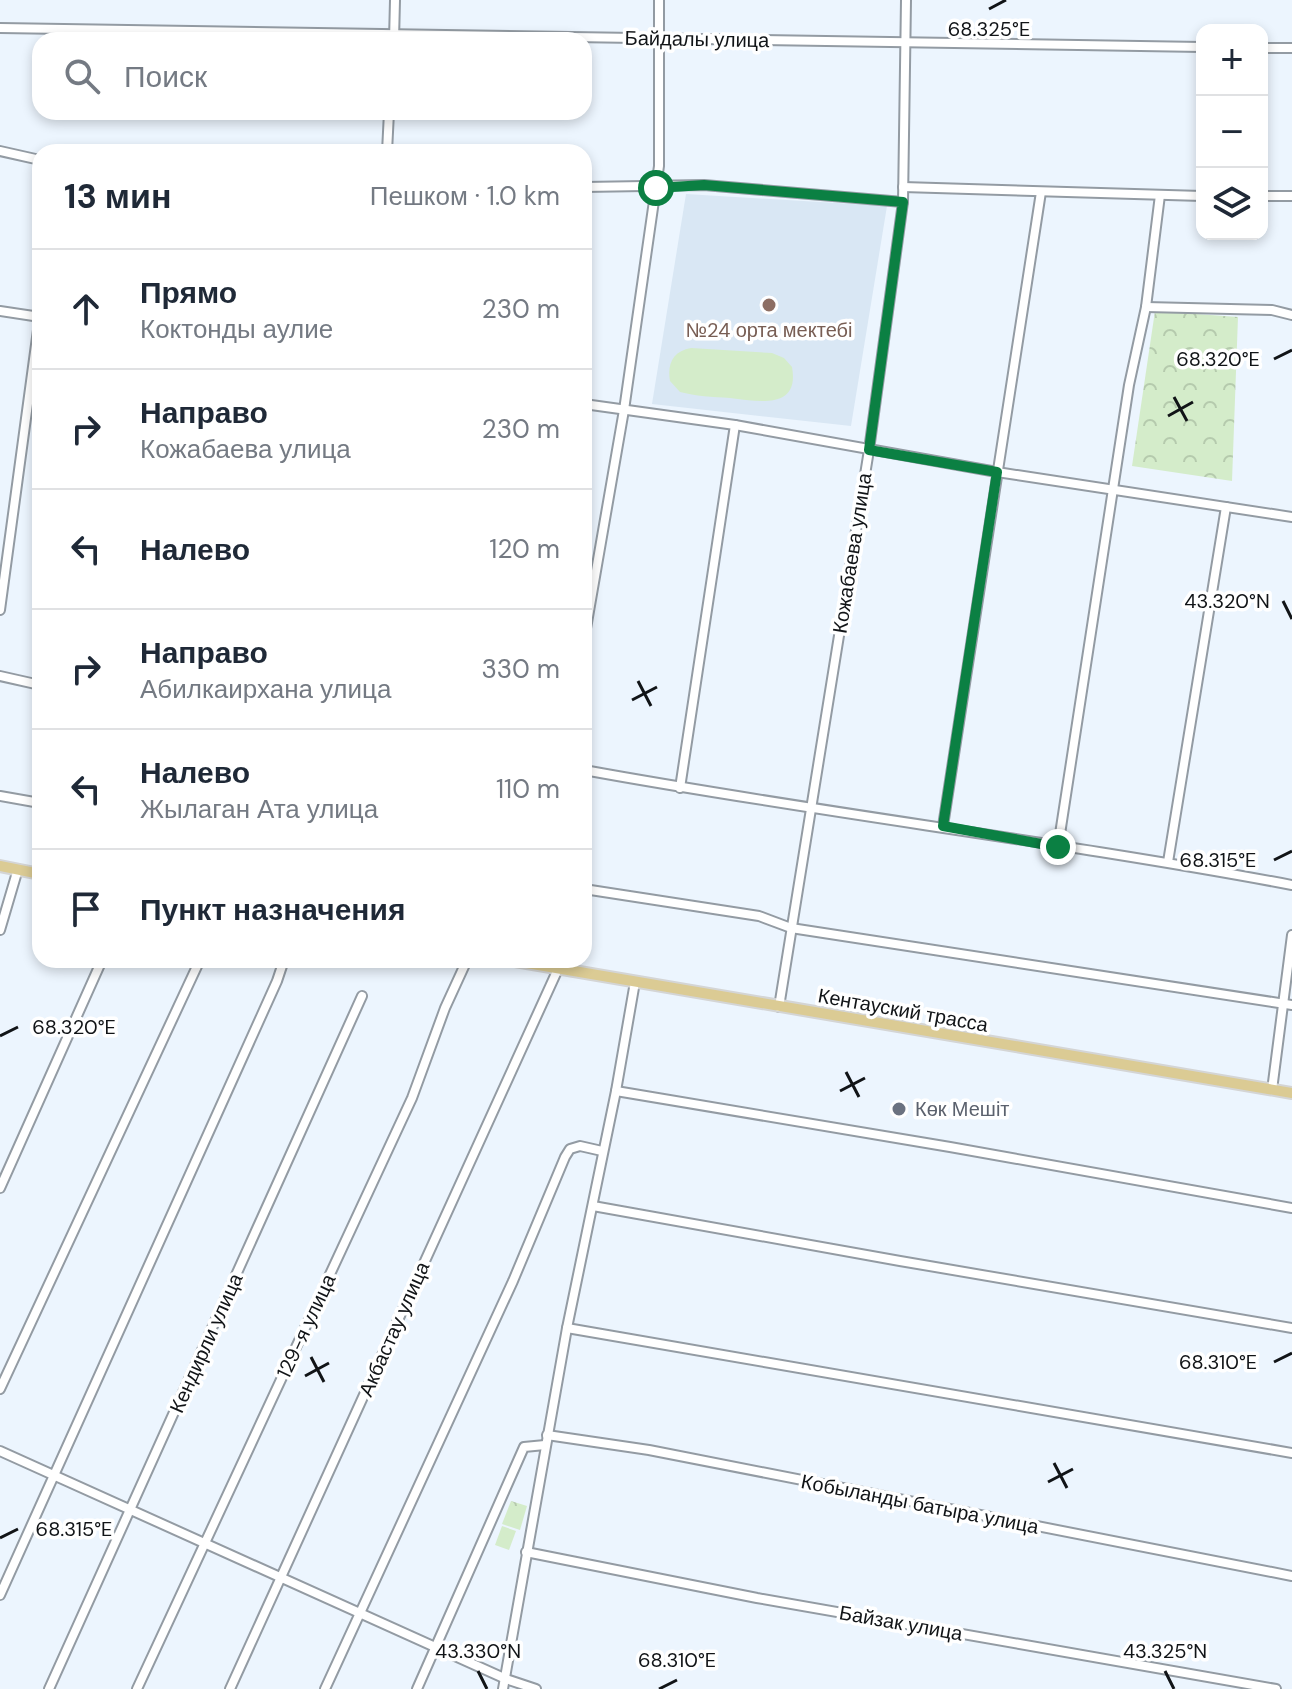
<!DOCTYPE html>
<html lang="ru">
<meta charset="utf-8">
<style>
:root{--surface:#fff;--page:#f6f6f7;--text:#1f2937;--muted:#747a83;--line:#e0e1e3}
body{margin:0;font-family:"DM Sans",sans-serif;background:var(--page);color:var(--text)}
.controls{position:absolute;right:24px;top:24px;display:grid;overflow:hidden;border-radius:16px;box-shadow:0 4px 12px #0003}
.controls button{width:72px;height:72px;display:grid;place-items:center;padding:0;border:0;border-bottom:2px solid var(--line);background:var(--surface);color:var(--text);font:40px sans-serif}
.stop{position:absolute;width:24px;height:24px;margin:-18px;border:6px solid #0b8043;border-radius:50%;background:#fff}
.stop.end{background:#0b8043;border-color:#fff;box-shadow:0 2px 8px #0008}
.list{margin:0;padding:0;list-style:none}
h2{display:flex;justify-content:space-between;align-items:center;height:104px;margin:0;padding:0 32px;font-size:34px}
h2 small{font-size:26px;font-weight:400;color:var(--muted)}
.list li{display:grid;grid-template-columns:52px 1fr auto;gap:24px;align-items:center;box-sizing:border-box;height:120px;padding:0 32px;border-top:2px solid var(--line)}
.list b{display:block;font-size:30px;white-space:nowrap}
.list p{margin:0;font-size:26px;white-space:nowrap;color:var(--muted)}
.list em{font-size:26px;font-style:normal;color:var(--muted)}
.icon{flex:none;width:44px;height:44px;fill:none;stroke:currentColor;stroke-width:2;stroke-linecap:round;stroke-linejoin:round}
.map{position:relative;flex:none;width:1292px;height:1689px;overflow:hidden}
.search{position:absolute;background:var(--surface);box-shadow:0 4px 12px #0003;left:32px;top:32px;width:560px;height:88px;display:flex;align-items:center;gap:20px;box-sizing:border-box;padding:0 28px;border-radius:24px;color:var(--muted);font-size:30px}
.panel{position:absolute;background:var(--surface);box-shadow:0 4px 12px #0003;left:32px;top:144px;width:560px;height:824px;border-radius:24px}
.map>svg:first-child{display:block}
</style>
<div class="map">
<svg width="1292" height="1689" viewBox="0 0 1292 1689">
<defs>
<pattern id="forest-crowns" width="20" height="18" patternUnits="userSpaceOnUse" patternTransform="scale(2)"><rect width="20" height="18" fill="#d4ecca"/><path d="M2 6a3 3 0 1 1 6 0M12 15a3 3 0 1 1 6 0" fill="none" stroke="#b5caad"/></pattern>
</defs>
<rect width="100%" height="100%" fill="#ecf5fe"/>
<!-- built -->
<path fill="#d9e7f4" d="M686,194l201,12 -36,220 -199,-22z"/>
<!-- grass -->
<g fill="#d4ecca">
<path d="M691,348l81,5 12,5 8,9c8,44 -35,34 -62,31 -17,-1 -35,-2 -50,-6l-10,-11c-3,-17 3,-30 21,-33z"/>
<path d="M502,1526l14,5 -7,19 -14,-5z"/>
</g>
<!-- forest -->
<g fill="url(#forest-crowns)">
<path d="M1155,311l83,6 -6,164 -100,-15z"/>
<path d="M511,1501l16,5 -7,24 -18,-6z"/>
</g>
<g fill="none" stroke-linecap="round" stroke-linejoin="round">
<defs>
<g id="minor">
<path d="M0,28l1202,19"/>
<path d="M394,40l1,-40"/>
<path d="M1262,48h30"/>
<path d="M0,151l40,9"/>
<path d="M387,152l2,-40"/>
<path d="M584,187l120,-2 199,17"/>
<path d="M903,187l299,9"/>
<path d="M1262,196h30"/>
<path d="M1146,307l126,3 20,5"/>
<path d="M0,311l40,6"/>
<path d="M584,404l151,21 262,47 295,45"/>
<path d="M0,610l40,-295"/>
<path d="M584,640l40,-230 35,-244v-166"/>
<path d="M0,676l40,9"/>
<path d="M584,770c235,43 473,71 708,115"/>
<path d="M680,788l55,-363"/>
<path d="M0,796l40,7"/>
<path d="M943,826l98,-634"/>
<path d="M1058,847l71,-462 17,-78 14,-112"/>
<path d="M1168,862l58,-355"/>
<path d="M584,889l175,27 32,12 501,77"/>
<path d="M0,930l18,-61"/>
<path d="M779,1007l90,-557 34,-248 3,-202"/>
<path d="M1272,1090l20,-155"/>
<path d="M616,1091l334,56 342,61"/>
<path d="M0,1188l102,-228"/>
<path d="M593,1206l307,55 392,67"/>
<path d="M567,1328l725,125"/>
<path d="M0,1389l199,-427"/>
<path d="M547,1435l102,15 643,126"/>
<path d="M0,1451l506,228 30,10"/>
<path d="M526,1552l231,46 519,91"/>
<path d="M0,1595l277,-614 7,-21"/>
<path d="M49,1689l313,-693"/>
<path d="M137,1689l275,-591 33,-90 22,-48"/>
<path d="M230,1689l328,-720"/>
<path d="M325,1689l188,-408 52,-124 5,-8 10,-3 22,5"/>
<path d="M417,1689l107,-242 21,-2"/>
<path d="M503,1689l64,-361 49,-237 19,-109"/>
</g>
<g id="major">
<path d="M0,866l40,8"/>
<path d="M509,960l783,133"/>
</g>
</defs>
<!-- minor casing -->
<use href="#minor" stroke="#939ba3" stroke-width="12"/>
<!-- major casing -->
<use href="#major" stroke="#d4d5d5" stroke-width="14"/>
<!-- minor -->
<use href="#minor" stroke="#fff" stroke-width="8"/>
<!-- major -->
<use href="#major" stroke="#dbcb94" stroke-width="10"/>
</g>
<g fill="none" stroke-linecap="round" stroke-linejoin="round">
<!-- route -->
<path stroke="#0b8043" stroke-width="10" d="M656,188l48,-3 199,17 -34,248 128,22 -54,354 115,21"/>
</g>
<!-- ticks -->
<path fill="none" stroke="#111417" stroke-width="3" d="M989,9l17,-9M1274,359l18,-9M1174,397l13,24M1168,416l25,-14M1283,601l9,18M638,681l13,25M632,700l25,-13M1274,860l18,-9M0,1036l18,-9M846,1072l13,25M840,1091l25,-13M311,1357l13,25M1274,1362l18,-9M305,1376l24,-13M1054,1463l13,25M1048,1482l25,-13M0,1538l18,-9M478,1671l9,18M1165,1671l9,18M659,1689l18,-9"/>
<!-- markers -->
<circle fill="#8d6e63" stroke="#fff" stroke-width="3" cx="769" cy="305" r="8"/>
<circle fill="#6b7280" stroke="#fff" stroke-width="3" cx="899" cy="1109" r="8"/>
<g text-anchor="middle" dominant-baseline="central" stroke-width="7" stroke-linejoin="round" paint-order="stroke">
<!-- street labels -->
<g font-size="20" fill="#111417" stroke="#fff">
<text transform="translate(697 39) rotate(1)">Байдалы улица</text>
<text transform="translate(852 553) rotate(-81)">Кожабаева улица</text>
<text transform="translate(903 1010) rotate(10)">Кентауский трасса</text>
<text transform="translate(306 1326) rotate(-65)">129-я улица</text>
<text transform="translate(394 1329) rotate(-66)">Акбастау улица</text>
<text transform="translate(206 1343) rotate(-66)">Кендирли улица</text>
<text transform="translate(920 1504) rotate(11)">Кобыланды батыра улица</text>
<text transform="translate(901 1623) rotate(10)">Байзак улица</text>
</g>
<!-- education labels -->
<g font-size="20" fill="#785e54" stroke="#fff">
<text x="769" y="330">№24 орта мектебі</text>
</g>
<!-- worship labels -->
<g font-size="20" fill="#5b616d" stroke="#fff" text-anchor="start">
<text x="915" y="1109">Көк Мешіт</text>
</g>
</g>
<g font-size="20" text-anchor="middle" fill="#111417" stroke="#fff" stroke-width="7" stroke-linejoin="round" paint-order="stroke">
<text x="989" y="36">68.325°E</text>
<text x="1218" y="366">68.320°E</text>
<text x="1227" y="608">43.320°N</text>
<text x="1218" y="867">68.315°E</text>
<text x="74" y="1034">68.320°E</text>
<text x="1218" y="1369">68.310°E</text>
<text x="74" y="1536">68.315°E</text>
<text x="478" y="1658">43.330°N</text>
<text x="1165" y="1658">43.325°N</text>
<text x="677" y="1667">68.310°E</text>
</g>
</svg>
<div class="controls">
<button>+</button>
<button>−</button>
<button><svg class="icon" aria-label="layers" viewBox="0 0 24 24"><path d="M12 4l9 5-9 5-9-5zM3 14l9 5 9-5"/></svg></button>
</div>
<div class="stop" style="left:656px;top:188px"></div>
<div class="stop end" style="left:1058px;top:847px"></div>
<div class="search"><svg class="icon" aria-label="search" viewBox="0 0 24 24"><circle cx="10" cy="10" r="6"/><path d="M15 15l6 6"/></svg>Поиск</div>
<section class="panel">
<h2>13 мин<small>Пешком · 1.0 km</small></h2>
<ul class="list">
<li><svg class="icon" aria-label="ahead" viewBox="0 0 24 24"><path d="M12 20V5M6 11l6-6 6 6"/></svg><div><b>Прямо</b><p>Коктонды аулие</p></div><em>230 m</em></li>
<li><svg class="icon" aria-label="right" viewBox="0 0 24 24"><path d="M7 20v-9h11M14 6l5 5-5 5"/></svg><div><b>Направо</b><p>Кожабаева улица</p></div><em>230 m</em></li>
<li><svg class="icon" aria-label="left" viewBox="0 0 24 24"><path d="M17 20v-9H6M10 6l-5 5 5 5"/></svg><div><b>Налево</b></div><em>120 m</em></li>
<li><svg class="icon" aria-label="right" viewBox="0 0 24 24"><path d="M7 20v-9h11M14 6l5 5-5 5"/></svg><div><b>Направо</b><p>Абилкаирхана улица</p></div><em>330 m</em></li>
<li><svg class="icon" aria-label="left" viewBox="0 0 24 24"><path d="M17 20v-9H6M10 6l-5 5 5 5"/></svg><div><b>Налево</b><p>Жылаган Ата улица</p></div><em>110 m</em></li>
<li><svg class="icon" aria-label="arrive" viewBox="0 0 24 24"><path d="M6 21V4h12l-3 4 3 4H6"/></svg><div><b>Пункт назначения</b></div></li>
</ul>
</section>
</div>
